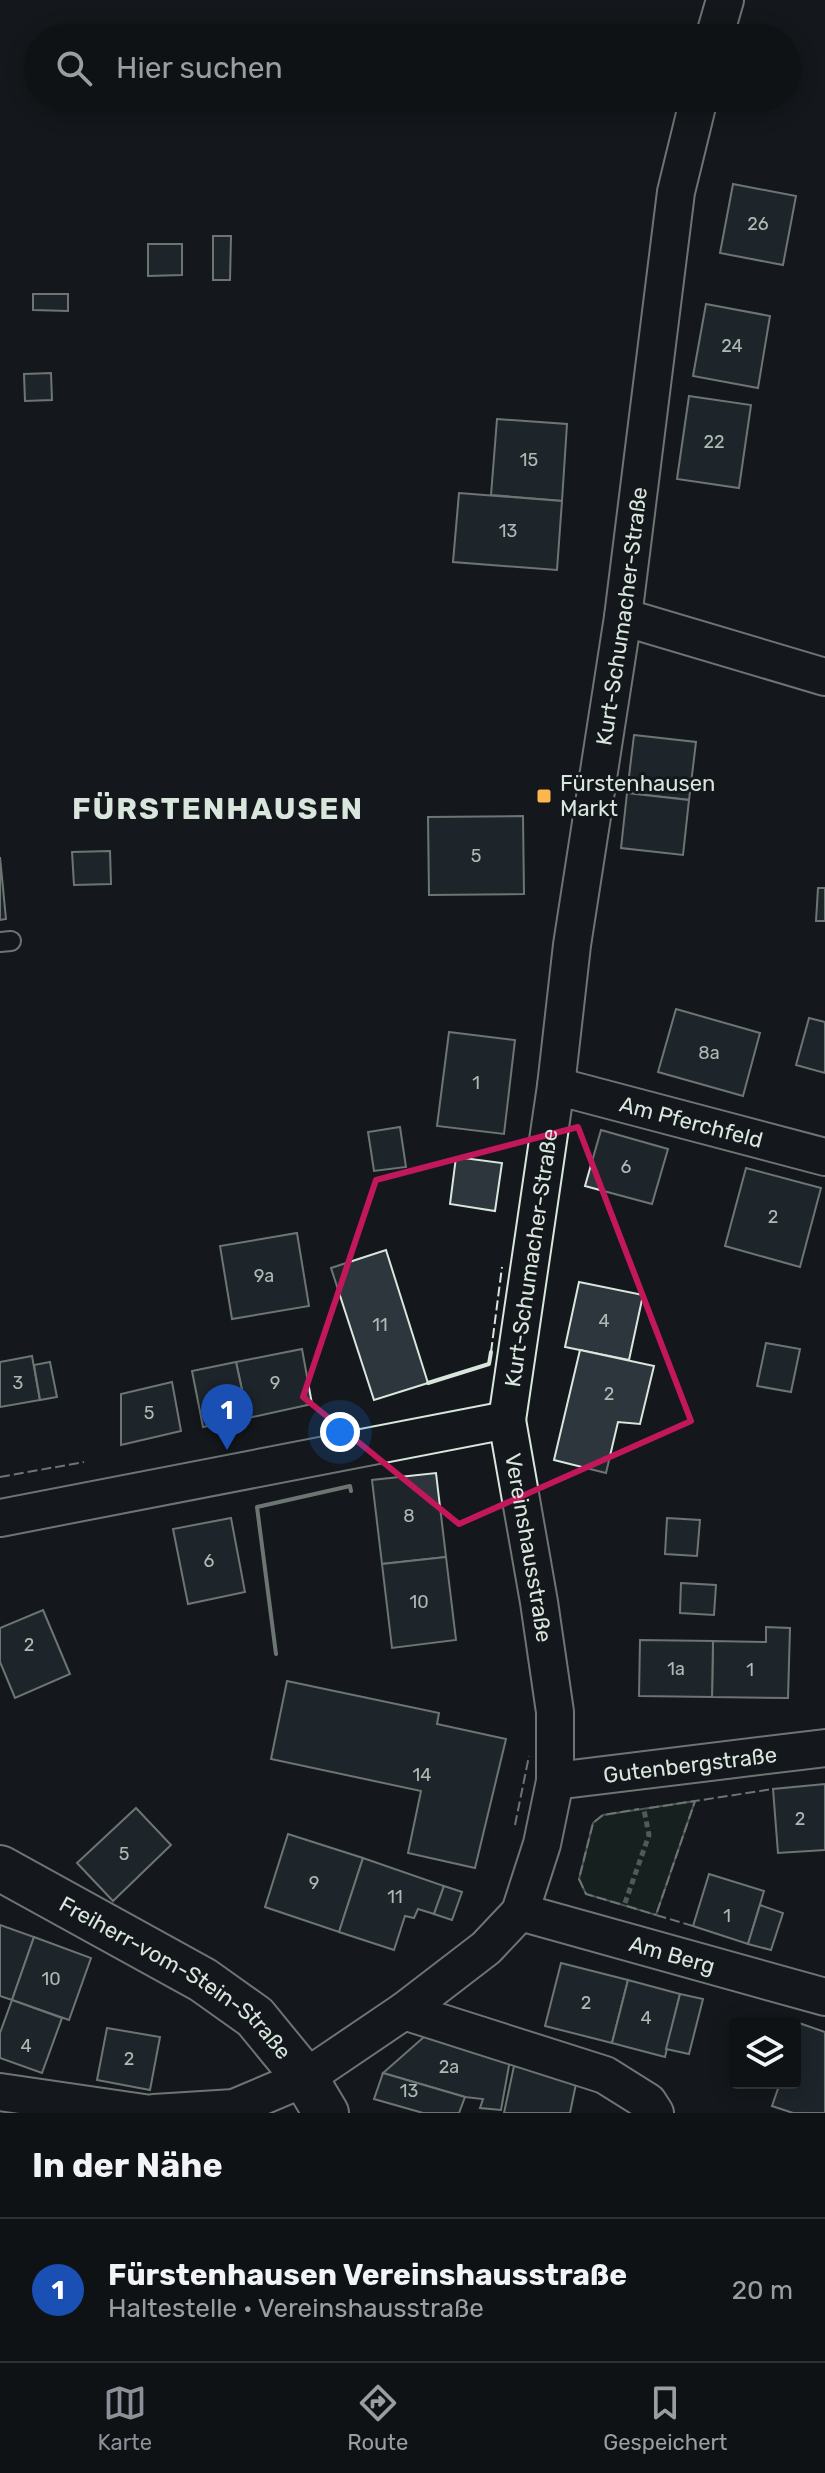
<!DOCTYPE html>
<html lang="de">
<meta charset="utf-8">
<style>
:root{--surface:#0f1215;--page:#1d2022;--text:#f1f3f6;--muted:#9b9ea0;--line:#2f3234;--accent:#8c9099}
body{margin:0;font-family:Rubik,sans-serif;background:var(--page);color:var(--text)}
.controls{position:absolute;right:24px;bottom:24px;display:grid;overflow:hidden;border-radius:8px;box-shadow:0 4px 20px #0003}
.controls button{width:72px;height:72px;display:grid;place-items:center;padding:0;border:0;border-bottom:2px solid var(--line);background:var(--surface);color:var(--text);font:40px sans-serif}
.you{position:absolute;left:340px;top:1432px;width:28px;height:28px;margin:-20px;border:6px solid #fff;border-radius:50%;background:#1a73e8;box-shadow:0 0 0 12px #1a73e833}
.badge{display:grid;place-items:center;width:52px;height:52px;border-radius:50%;background:var(--accent);color:#fff;font-size:26px;font-weight:700}
.pin{position:absolute;translate:-50% -66px;filter:drop-shadow(0 2px 4px #0008)}
.pin::after{content:'';position:absolute;top:42px;width:28px;height:24px;background:inherit;clip-path:polygon(0 0,100% 0,50% 100%)}
.list{margin:0;padding:0;list-style:none}
h2{display:flex;justify-content:space-between;align-items:center;height:104px;margin:0;padding:0 32px;font-size:34px}
h2 small{font-size:26px;font-weight:400;color:var(--muted)}
.list li{display:grid;grid-template-columns:52px 1fr auto;gap:24px;align-items:center;box-sizing:border-box;height:144px;padding:0 32px;border-top:2px solid var(--line)}
.list b{display:block;font-size:30px;white-space:nowrap}
.list p{margin:0;font-size:26px;white-space:nowrap;color:var(--muted)}
.list em{font-size:26px;font-style:normal;color:var(--muted)}
.icon{flex:none;width:44px;height:44px;fill:none;stroke:currentColor;stroke-width:2;stroke-linecap:round;stroke-linejoin:round}
.map{position:relative;flex:none;width:825px;height:2113px;overflow:hidden}
.search{position:absolute;background:var(--surface);box-shadow:0 4px 20px #0003;left:24px;right:24px;top:24px;height:88px;display:flex;align-items:center;gap:20px;box-sizing:border-box;padding:0 28px;border-radius:44px;color:var(--muted);font-size:30px}
.sheet{height:248px;background:var(--surface)}
nav{display:flex;justify-content:space-around;align-items:center;box-sizing:border-box;height:112px;border-top:2px solid var(--line);background:var(--surface);font-size:22px;color:var(--muted)}
nav a{display:grid;justify-items:center;gap:4px}
nav .on{color:var(--accent)}
.map>svg:first-child{display:block}
</style>
<div class="map">
<svg width="825" height="2113" viewBox="0 0 825 2113">
<rect width="100%" height="100%" fill="#14181c"/>
<!-- green -->
<path fill="#1a2d24" stroke="#939e99" stroke-width="2" d="M695,1801l-39,114 -70,-21 -7,-15 14,-56 10,-8z"/>
<!-- building -->
<g fill="#2c363c" stroke="#d8e6dc" stroke-width="2">
<path d="M733,184l63,12 -13,69 -63,-12z"/>
<path d="M213,236h18l-1,44h-17z"/>
<path d="M148,244h34v31l-34,1z"/>
<path d="M33,294h35v17l-35,-1z"/>
<path d="M706,304l64,12 -12,72 -65,-12z"/>
<path d="M51,373l1,27 -27,1 -1,-27z"/>
<path d="M689,396l62,9 -12,83 -62,-9z"/>
<path d="M497,419l70,5 -5,77 -71,-6z"/>
<path d="M459,493l103,8 -5,69 -104,-8z"/>
<path d="M634,735l62,7 -7,58 -62,-7z"/>
<path d="M627,793l62,7 -6,55 -62,-7z"/>
<path d="M523,816l1,78 -95,1 -1,-78z"/>
<path d="M110,851l1,33 -37,1 -2,-33z"/>
<path d="M0,857l6,62 -6,1z"/>
<path d="M818,888h7v33h-9z"/>
<path d="M676,1009l84,24 -17,63 -85,-24z"/>
<path d="M809,1018l16,4v51l-29,-8z"/>
<path d="M449,1032l66,8 -11,94 -67,-8z"/>
<path d="M400,1127l6,40 -32,4 -6,-39z"/>
<path d="M601,1130l67,19 -16,55 -67,-18z"/>
<path d="M456,1157l46,6 -7,48 -45,-7z"/>
<path d="M746,1168l75,20 -21,79 -75,-21z"/>
<path d="M297,1233l12,73 -77,13 -12,-73z"/>
<path d="M386,1250l42,133 -54,17 -43,-132z"/>
<path d="M579,1282l64,13 -14,65 -64,-13z"/>
<path d="M766,1343l34,6 -9,43 -34,-6z"/>
<path d="M302,1349l10,55 -64,14 -12,-56z"/>
<path d="M580,1350l74,16 -14,58 -22,-2 -12,51 -52,-13z"/>
<path d="M32,1356l8,44 -40,7v-45z"/>
<path d="M50,1362l7,35 -17,3 -6,-35z"/>
<path d="M236,1362l12,56 -45,9 -11,-56z"/>
<path d="M172,1382l9,49 -60,14v-51z"/>
<path d="M436,1473l10,84 -64,7 -10,-84z"/>
<path d="M231,1518l14,74 -57,12 -15,-75z"/>
<path d="M667,1518l33,2 -3,36 -32,-2z"/>
<path d="M446,1557l10,83 -64,8 -10,-84z"/>
<path d="M681,1583l35,2 -2,30 -34,-2z"/>
<path d="M43,1610l27,64 -55,24 -15,-36v-34z"/>
<path d="M766,1627l24,1 -2,70 -76,-1 1,-56 53,1z"/>
<path d="M640,1640l73,1 -1,56 -73,-1z"/>
<path d="M287,1681l152,32 -2,11 69,15 -31,129 -67,-15 13,-62 -150,-32z"/>
<path d="M825,1784v66l-47,3 -5,-64z"/>
<path d="M136,1808l35,37 -58,56 -36,-38z"/>
<path d="M288,1834l75,24 -24,74 -74,-25z"/>
<path d="M363,1858l81,28 -10,28 -16,-5 -4,9 -9,-2 -11,34 -55,-18z"/>
<path d="M709,1874l55,17 -16,53 -55,-18z"/>
<path d="M444,1886l18,6 -10,28 -18,-6z"/>
<path d="M760,1905l23,8 -12,37 -23,-6z"/>
<path d="M0,1925l34,12 -22,63 -12,-4z"/>
<path d="M34,1937l57,21 -22,62 -57,-20z"/>
<path d="M561,1963l67,17 -16,63 -67,-17z"/>
<path d="M628,1980l52,14 -15,63 -53,-14z"/>
<path d="M680,1994l23,5 -14,55 -23,-5z"/>
<path d="M12,2000l50,18 -20,55 -42,-15v-25z"/>
<path d="M799,2023l26,9v81h-32l-21,-7 8,-23h15v-47z"/>
<path d="M107,2028l53,9 -10,53 -53,-10z"/>
<path d="M425,2036l85,24 -9,50 -21,-2 3,-9 -18,-2 -82,-24z"/>
<path d="M514,2066l63,13 -7,34h-66z"/>
<path d="M383,2073l82,24 -6,16h-36l-49,-14z"/>
</g>
<g fill="none" stroke-linecap="round" stroke-linejoin="round">
<defs>
<path id="service" d="M0,942l11,-1"/>
<g id="minor">
<path d="M714,38l11,-38"/>
<path d="M623,617l202,60"/>
<path id="s1" d="M556,1086l269,71"/>
<path id="s2" d="M507,1420l49,-334 16,-141 51,-328 53,-425 23,-94"/>
<path id="s3" d="M0,1518l507,-98 32,182 16,110v69l-13,63 -22,68 -34,36 -82,63 -99,67 -71,30 -80,5"/>
<path id="s4" d="M555,1781l270,-33"/>
<path id="s5" d="M520,1912l305,85"/>
<path d="M404,2011l201,64 43,27 7,11"/>
<path d="M0,2092l144,21"/>
</g>
<g id="tertiary">
<path id="s6" d="M0,1868l203,112 52,37 50,61 21,35"/>
</g>
</defs>
<!-- service casing -->
<use href="#service" stroke="#d8e6dc" stroke-width="22"/>
<!-- minor casing -->
<use href="#minor" stroke="#d8e6dc" stroke-width="40"/>
<!-- tertiary casing -->
<use href="#tertiary" stroke="#d8e6dc" stroke-width="48"/>
<!-- path -->
<path stroke="#9da8a2" stroke-width="5" stroke-dasharray="6 4" stroke-linecap="butt" d="M625,1903l24,-68 -5,-25"/>
<!-- service -->
<use href="#service" stroke="#14181c" stroke-width="18"/>
<!-- minor -->
<use href="#minor" stroke="#14181c" stroke-width="36"/>
<!-- tertiary -->
<use href="#tertiary" stroke="#14181c" stroke-width="44"/>
<!-- fence -->
<g stroke="#d8e6dc" stroke-width="2" stroke-dasharray="10 4" stroke-linecap="butt">
<path d="M491,1352l11,-85"/>
<path d="M0,1477l84,-15"/>
<path d="M649,1808l46,-7"/>
<path d="M515,1825l14,-69"/>
<path d="M620,1904l-34,-10 -7,-15 14,-56 10,-8 36,-6"/>
<path d="M627,1906l29,9"/>
<path d="M693,1926l-37,-11 39,-114 78,-12"/>
</g>
<!-- wall -->
<g stroke="#d8e6dc" stroke-width="4">
<path d="M428,1383l61,-19 2,-12"/>
<path d="M276,1654l-19,-147 93,-21 1,5"/>
</g>
</g>
<!-- marked area -->
<path d="M0 0H825V2113H0ZM578,1127l113,294 -232,103 -156,-127 73,-217z" fill="#14181c" fill-opacity=".55" fill-rule="evenodd"/>
<path fill="none" stroke="#c2185b" stroke-width="6" stroke-linejoin="round" d="M578,1127l113,294 -232,103 -156,-127 73,-217z"/>
<!-- markers -->
<rect fill="#ffb74d" stroke="#14181c" stroke-width="3" x="536" y="788" width="16" height="16" rx="4"/>
<g text-anchor="middle" dominant-baseline="central" stroke-width="6" stroke-linejoin="round" paint-order="stroke">
<!-- number labels -->
<g font-size="18" fill="#adbab4">
<text x="758" y="224">26</text>
<text x="732" y="346">24</text>
<text x="714" y="442">22</text>
<text x="529" y="460">15</text>
<text x="508" y="531">13</text>
<text x="476" y="856">5</text>
<text x="709" y="1053">8a</text>
<text x="476" y="1083">1</text>
<text x="626" y="1167">6</text>
<text x="773" y="1217">2</text>
<text x="264" y="1276">9a</text>
<text x="604" y="1321">4</text>
<text x="380" y="1325">11</text>
<text x="18" y="1383">3</text>
<text x="275" y="1383">9</text>
<text x="609" y="1394">2</text>
<text x="149" y="1413">5</text>
<text x="409" y="1516">8</text>
<text x="209" y="1561">6</text>
<text x="419" y="1602">10</text>
<text x="29" y="1645">2</text>
<text x="676" y="1669">1a</text>
<text x="750" y="1670">1</text>
<text x="422" y="1775">14</text>
<text x="800" y="1819">2</text>
<text x="124" y="1854">5</text>
<text x="314" y="1883">9</text>
<text x="395" y="1897">11</text>
<text x="727" y="1916">1</text>
<text x="51" y="1979">10</text>
<text x="586" y="2003">2</text>
<text x="646" y="2018">4</text>
<text x="26" y="2046">4</text>
<text x="129" y="2059">2</text>
<text x="449" y="2067">2a</text>
<text x="409" y="2091">13</text>
</g>
<!-- street labels -->
<g font-size="22" fill="#d8e6dc" stroke="#14181c">
<text stroke="none"><textPath href="#s2" startOffset="812">Kurt-Schumacher-Straße</textPath></text>
<text stroke="none"><textPath href="#s1" startOffset="140">Am Pferchfeld</textPath></text>
<text stroke="none"><textPath href="#s2" startOffset="164">Kurt-Schumacher-Straße</textPath></text>
<text stroke="none"><textPath href="#s3" startOffset="646">Vereinshausstraße</textPath></text>
<text stroke="none"><textPath href="#s4" startOffset="136">Gutenbergstraße</textPath></text>
<text stroke="none"><textPath href="#s5" startOffset="158">Am Berg</textPath></text>
<text stroke="none"><textPath href="#s6" startOffset="208">Freiherr-vom-Stein-Straße</textPath></text>
</g>
<!-- poi labels -->
<g font-size="22" fill="#d8e6dc" stroke="#14181c" text-anchor="start">
<text x="560" y="783">Fürstenhausen<tspan x="560" dy="25">Markt</tspan></text>
</g>
<!-- district labels -->
<g font-size="30" font-weight="bold" letter-spacing="2" fill="#d8e6dc" stroke="#14181c">
<text x="218" y="809">FÜRSTENHAUSEN</text>
</g>
</g>
</svg>
<div class="controls">
<button><svg class="icon" aria-label="layers" viewBox="0 0 24 24"><path d="M12 4l9 5-9 5-9-5zM3 14l9 5 9-5"/></svg></button>
</div>
<div class="you"></div>
<div class="pin badge" style="left:227px;top:1450px;background:#1a4fb4">1</div>
<div class="search"><svg class="icon" aria-label="search" viewBox="0 0 24 24"><circle cx="10" cy="10" r="6"/><path d="M15 15l6 6"/></svg>Hier suchen</div>
</div>
<section class="sheet">
<h2>In der Nähe<small></small></h2>
<ul class="list">
<li><span class="badge" style="background:#1a4fb4">1</span><div><b>Fürstenhausen Vereinshausstraße</b><p>Haltestelle · Vereinshausstraße</p></div><em>20 m</em></li>
</ul>
</section>
<nav>
<a class="on"><svg class="icon" aria-label="map" viewBox="0 0 24 24"><path d="M3 6l6-2 6 2 6-2v14l-6 2-6-2-6 2zM9 4v14M15 6v14"/></svg>Karte</a>
<a><svg class="icon" aria-label="directions" viewBox="0 0 24 24"><path d="M12 3l9 9-9 9-9-9zM9 14v-3h6M13 9l2 2-2 2"/></svg>Route</a>
<a><svg class="icon" aria-label="saved" viewBox="0 0 24 24"><path d="M7 4h10v16l-5-4-5 4z"/></svg>Gespeichert</a>
</nav>
